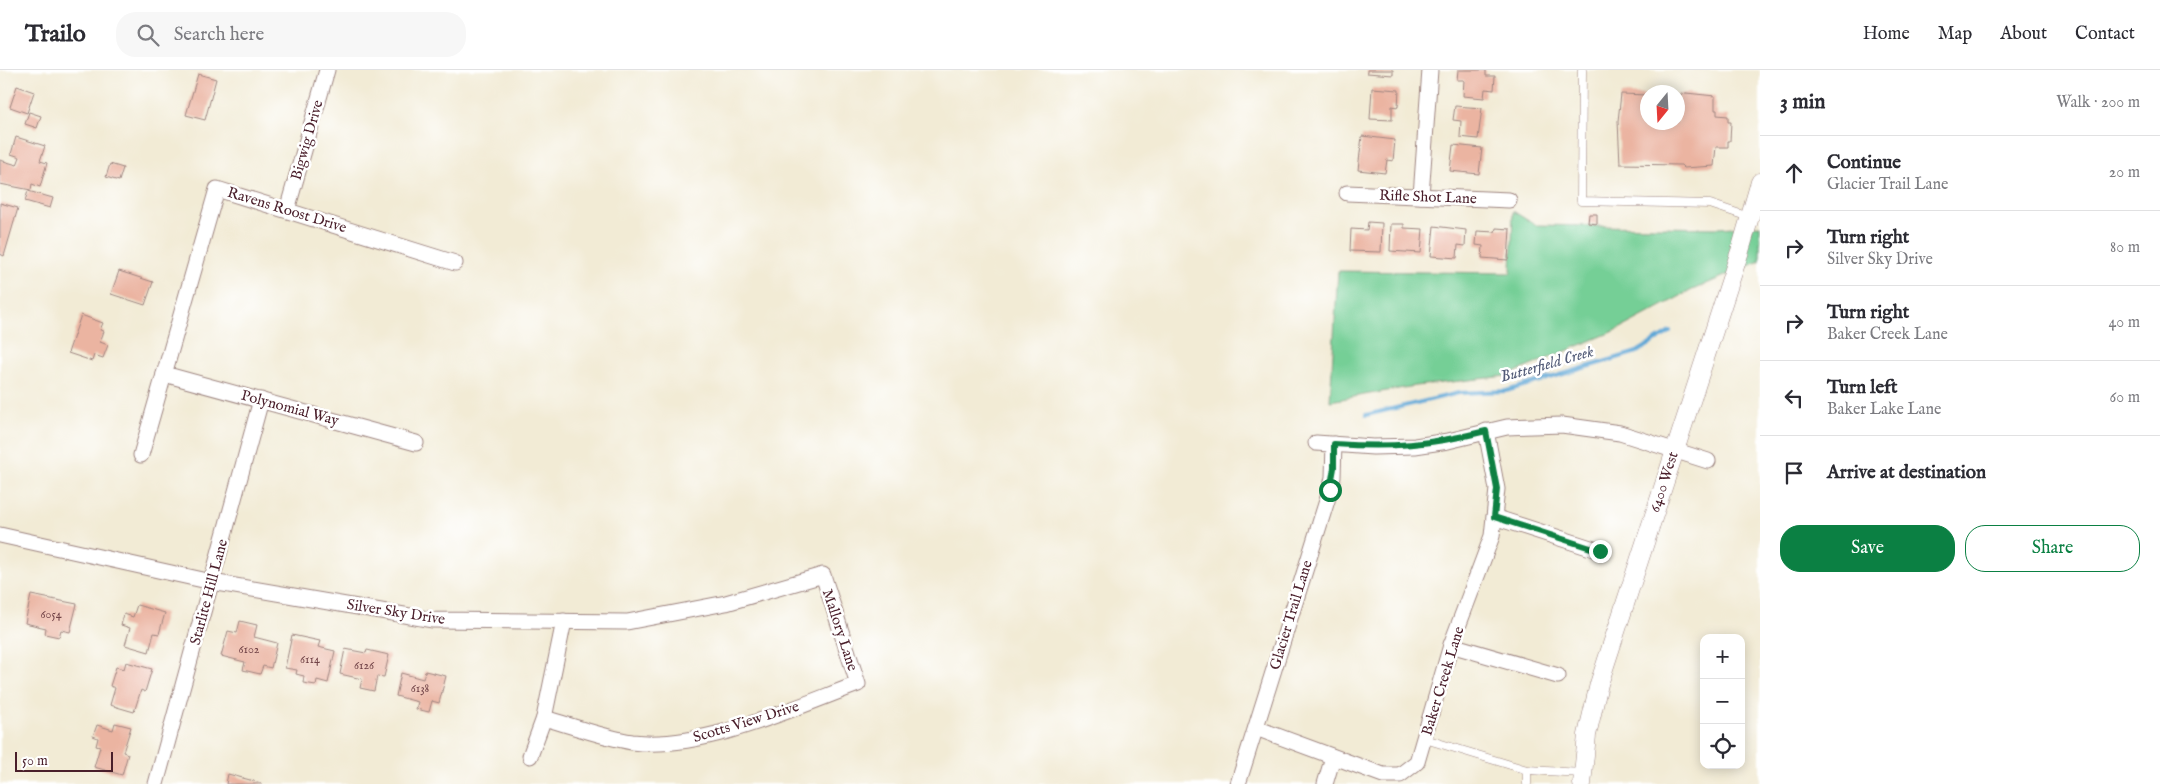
<!DOCTYPE html>
<meta charset="utf-8">
<style>
:root{--surface:#fff;--page:#f7f7f7;--text:#2b2b33;--muted:#7c7c81;--line:#e1e1e2;--accent:#0b8043}
body{margin:0;font-family:"IM FELL English",serif;background:var(--page);color:var(--text)}
.controls{position:absolute;right:15px;bottom:15px;display:grid;overflow:hidden;border-radius:10px;box-shadow:0 2px 12px #0003}
.controls button{width:45px;height:45px;display:grid;place-items:center;padding:0;border:0;border-bottom:1px solid var(--line);background:var(--surface);color:var(--text);font:25px sans-serif}
.compass{position:absolute;left:1640px;top:15px;width:45px;height:45px;border-radius:50%;background:var(--surface);box-shadow:0 2px 12px #0003;rotate:198deg}
.scale{position:absolute;left:15px;bottom:12px;width:98px;box-sizing:border-box;padding-left:5px;border:2px solid #4a1f2b;border-top:0;font-size:14px;line-height:18px;white-space:nowrap;color:#4a1f2b;-webkit-text-stroke:4px #fff;paint-order:stroke}
.stop{position:absolute;width:15px;height:15px;margin:-11px;border:4px solid #0b8043;border-radius:50%;background:#fff}
.stop.end{background:#0b8043;border-color:#fff;box-shadow:0 1px 5px #0008}
.list{margin:0;padding:0;list-style:none}
h2{display:flex;justify-content:space-between;align-items:center;height:65px;margin:0;padding:0 20px;font-size:21px}
h2 small{font-size:16px;font-weight:400;color:var(--muted)}
.list li{display:grid;grid-template-columns:32px 1fr auto;gap:15px;align-items:center;box-sizing:border-box;height:75px;padding:0 20px;border-top:1px solid var(--line)}
.list b{display:block;font-size:19px;white-space:nowrap}
.list p{margin:0;font-size:16px;white-space:nowrap;color:var(--muted)}
.list em{font-size:16px;font-style:normal;color:var(--muted)}
.actions{display:flex;gap:10px;padding:15px 20px}
.actions a{flex:1;padding:11px 0;border:1px solid var(--accent);border-radius:20px;text-align:center;font-size:18px;color:var(--accent)}
.actions .main{background:var(--accent);color:#fff}
.icon{flex:none;width:28px;height:28px;fill:none;stroke:currentColor;stroke-width:2;stroke-linecap:round;stroke-linejoin:round}
.map{position:relative;flex:none;width:1760px;height:714px;overflow:hidden}
header{display:flex;align-items:center;gap:30px;box-sizing:border-box;height:70px;padding:0 25px;background:var(--surface);border-bottom:1px solid var(--line)}
header strong{font-size:24px}
nav{display:flex;gap:28px;margin-inline-start:auto;font-size:18px}
.search{width:350px;height:45px;background:var(--page);display:flex;align-items:center;gap:12px;box-sizing:border-box;padding:0 18px;border-radius:20px;color:var(--muted);font-size:19px}
main{display:flex}
aside{flex:1;background:var(--surface)}
.map>svg:first-child{display:block}
</style>
<header>
<strong>Trailo</strong>
<div class="search"><svg class="icon" aria-label="search" viewBox="0 0 24 24"><circle cx="10" cy="10" r="6"/><path d="M15 15l6 6"/></svg>Search here</div>
<nav><a>Home</a><a>Map</a><a>About</a><a>Contact</a></nav>
</header>
<main>
<div class="map">
<svg width="1760" height="714" viewBox="0 0 1760 714">
<rect width="100%" height="100%" fill="#fff"/>
<filter id="ink" filterUnits="userSpaceOnUse"><feTurbulence type="fractalNoise" baseFrequency=".02" numOctaves="2"/><feDisplacementMap in="SourceGraphic" scale="10" xChannelSelector="R" yChannelSelector="G"/><feConvolveMatrix kernelMatrix="1 2 1 2 8 2 1 2 1" color-interpolation-filters="sRGB"/></filter>
<filter id="wash" filterUnits="userSpaceOnUse"><feTurbulence type="fractalNoise" baseFrequency=".0096" numOctaves="4" result="noise"/><feDisplacementMap in="SourceGraphic" scale="20" xChannelSelector="R" yChannelSelector="G"/><feGaussianBlur stdDeviation="1.12" result="paint"/><feColorMatrix in="noise" values="0 0 0 0 0 0 0 0 0 0 0 0 0 0 0 0 0 1.4 0 .05"/><feComposite in="paint" operator="in"/></filter>
<g filter="url(#wash)">
<rect width="100%" height="100%" fill="#f2ebd5"/>
<!-- green -->
<path fill="#74cf96" stroke="#5f7760" d="M1513,141l22,14 184,3 41,-3v36l-70,30 -71,38 -113,47 -91,10 -85,15 8,-130 173,2z"/>
<g fill="none" stroke-linecap="round" stroke-linejoin="round">
<!-- stream -->
<path stroke="#5fa7d6" stroke-width="4" d="M1366,345l93,-22 47,-2 131,-39 33,-20"/>
</g>
<g id="blocks">
<!-- building -->
<g fill="#ebb4a1">
<path d="M1367,0h26v5l-26,-2z"/>
<path d="M1458,0h28v6h9l-1,14 -9,-1 -1,9 -21,-2 1,-16h-7z"/>
<path d="M198,4l18,5 -11,41 -19,-5z"/>
<path d="M17,16l17,6 -7,21 -17,-6z"/>
<path d="M1372,18l27,2 -1,17 -6,-1v14l-22,-1z"/>
<path d="M1686,23l29,3v14h2v5l11,1v6h3l-1,19h-2v6h-12l-2,19 -30,2 -3,-3 -61,-1 -2,-43 3,-27 27,1v27h30v-27z"/>
<path d="M1455,36l27,2 -4,31 -18,-2 1,-16 -8,-1z"/>
<path d="M29,42l12,4 -4,12 -12,-4z"/>
<path d="M1362,66l33,4 -2,21 -6,-1 -2,13 -27,-3z"/>
<path d="M16,67l29,9 -5,15 7,2 -7,24 -8,-3 -1,6 -31,-6v-24l17,5 3,-8 -9,-3z"/>
<path d="M1453,75l29,3 -3,26 -29,-3z"/>
<path d="M110,94l13,4 -4,13 -13,-4z"/>
<path d="M28,121l25,7 -3,10 -25,-7z"/>
<path d="M0,133l18,5 -14,48 -4,-2z"/>
<path d="M1589,144h8v10l-9,-1z"/>
<path d="M1368,152l14,1 -1,29 -31,-1 1,-22 16,1z"/>
<path d="M1391,154h13v4l19,1 -2,24 -31,-2z"/>
<path d="M1434,156l32,4 -1,16 -7,-1 -1,13 -26,-2z"/>
<path d="M1496,158l14,1 -2,31 -26,-2 1,-12 -7,-1 1,-14 18,1z"/>
<path d="M119,201l34,11 -8,23 -34,-11z"/>
<path d="M81,245l22,8 -3,7 4,1 -4,11 8,3 -5,13 -9,-3 -2,6 -24,-8z"/>
<path d="M31,525l46,9 -7,28 -9,-2 -2,7 -14,-3 1,-6 -21,-5z"/>
<path d="M137,535l28,8 -6,21 -5,-1 -5,19 -24,-7 5,-17 -9,-3 3,-11 9,3z"/>
<path d="M240,551l17,4 -3,12 23,6 -6,25 -8,-2 -3,8 -17,-4 2,-8 -24,-6 7,-25 9,2z"/>
<path d="M292,565l28,6 -2,6 17,4 -7,32 -11,-3 -1,5 -13,-2 1,-7 -8,-2 1,-4 -12,-2z"/>
<path d="M345,579l21,4 1,-3 22,5 -5,22 -7,-1 -3,15 -14,-3 2,-9 -22,-5z"/>
<path d="M126,592l26,7 -7,23 -4,-2 -7,22 -24,-7 5,-17 -5,-2 6,-19 8,2z"/>
<path d="M425,601l21,5 -7,27 -7,-2 -3,11 -13,-3 2,-7 -22,-6 5,-23 22,6z"/>
<path d="M115,653l16,4 -8,25 5,2 -6,21 -28,-8 6,-20 -4,-1 2,-8 -5,-2 4,-11 16,5z"/>
<path d="M228,704l33,9v1h-35z"/>
</g>
</g>
</g>
<g filter="url(#ink)">
<use href="#blocks" fill-opacity="0" stroke="#9e8580" stroke-width="1"/>
<g fill="none" stroke-linecap="round" stroke-linejoin="round">
<defs>
<g id="service">
<path d="M1582,0l-1,131 129,3 39,13"/>
<path d="M1425,669l102,31"/>
<path d="M1527,714v-14l56,3"/>
</g>
<g id="minor">
<path d="M1347,123l162,7"/>
<path d="M1421,126l9,-126"/>
<path d="M287,140l40,-140"/>
<path d="M164,304l252,69"/>
<path d="M1316,373l57,4 42,-1 33,-5 59,-14 55,-2 58,8 88,28"/>
<path d="M141,385l76,-266 238,74"/>
<path d="M1494,447l106,34"/>
<path d="M0,465l212,47 221,38 194,2 99,-19 97,-28 35,109c-65,24 -157,67 -226,58 -30,-5 -59,-16 -88,-24"/>
<path d="M1451,575l107,31"/>
<path d="M1256,658l127,47h17l17,-13 34,-117 41,-109 5,-47 -11,-58"/>
<path d="M530,686l14,-38 20,-97"/>
<path d="M156,714l105,-384"/>
<path d="M1238,714l92,-293 3,-14 1,-33"/>
<path d="M1325,714l8,-27"/>
</g>
<path id="tertiary" d="M1582,714l5,-49 12,-51 141,-433 20,-69"/>
</defs>
<!-- service casing -->
<use href="#service" stroke="#9e8580" stroke-width="9"/>
<!-- minor casing -->
<use href="#minor" stroke="#9e8580" stroke-width="17"/>
<!-- tertiary casing -->
<use href="#tertiary" stroke="#9e8580" stroke-width="19"/>
<!-- service -->
<use href="#service" stroke="#fff" stroke-width="8"/>
<!-- minor -->
<use href="#minor" stroke="#fff" stroke-width="15"/>
<!-- tertiary -->
<use href="#tertiary" stroke="#fff" stroke-width="18"/>
</g>
</g>
<g fill="none" stroke-linecap="round" stroke-linejoin="round" filter="url(#ink)">
<!-- route -->
<path stroke="#0b8043" stroke-width="6" d="M1330,420l4,-22v-24c57,4 96,1 152,-13l11,58 -3,28 106,34"/>
</g>
<g text-anchor="middle" dominant-baseline="central" stroke-width="5" stroke-linejoin="round" paint-order="stroke">
<!-- number labels -->
<g font-size="12" fill="#724448">
<text x="51" y="544">6054</text>
<text x="249" y="579">6102</text>
<text x="310" y="589">6114</text>
<text x="364" y="595">6126</text>
<text x="420" y="618">6138</text>
</g>
<!-- street labels -->
<g font-size="15" fill="#4a1f2b" stroke="#fff">
<text transform="translate(307 70) rotate(-74)">Bigwig Drive</text>
<text transform="translate(1428 127) rotate(2)">Rifle Shot Lane</text>
<text transform="translate(287 140) rotate(17)">Ravens Roost Drive</text>
<text transform="translate(290 338) rotate(15)">Polynomial Way</text>
<text transform="translate(1664 412) rotate(-72)">6400 West</text>
<text transform="translate(209 522) rotate(-75)">Starlite Hill Lane</text>
<text transform="translate(396 542) rotate(9)">Silver Sky Drive</text>
<text transform="translate(1291 545) rotate(-73)">Glacier Trail Lane</text>
<text transform="translate(840 560) rotate(72)">Mallory Lane</text>
<text transform="translate(1443 611) rotate(-73)">Baker Creek Lane</text>
<text transform="translate(746 652) rotate(-17)">Scotts View Drive</text>
</g>
<!-- water labels -->
<g font-size="16" font-style="italic" fill="#535c78" stroke="#fff">
<text transform="translate(1547 295) rotate(-16)">Butterfield Creek</text>
</g>
</g>
</svg>
<div class="controls">
<button>+</button>
<button>−</button>
<button><svg class="icon" aria-label="locate" viewBox="0 0 24 24"><circle cx="12" cy="12" r="6"/><path d="M12 2v4M12 18v4M2 12h4M18 12h4"/></svg></button>
</div>
<svg class="compass" viewBox="-18 -18 36 36"><path d="M0-13l5 13h-10z" fill="#e53935"/><path d="M0 13l5-13h-10z" fill="#7c7c81"/></svg>
<div class="scale">50 m</div>
<div class="stop" style="left:1330px;top:420px"></div>
<div class="stop end" style="left:1600px;top:481px"></div>
</div>
<aside>
<h2>3 min<small>Walk · 200 m</small></h2>
<ul class="list">
<li><svg class="icon" aria-label="ahead" viewBox="0 0 24 24"><path d="M12 20V5M6 11l6-6 6 6"/></svg><div><b>Continue</b><p>Glacier Trail Lane</p></div><em>20 m</em></li>
<li><svg class="icon" aria-label="right" viewBox="0 0 24 24"><path d="M7 20v-9h11M14 6l5 5-5 5"/></svg><div><b>Turn right</b><p>Silver Sky Drive</p></div><em>80 m</em></li>
<li><svg class="icon" aria-label="right" viewBox="0 0 24 24"><path d="M7 20v-9h11M14 6l5 5-5 5"/></svg><div><b>Turn right</b><p>Baker Creek Lane</p></div><em>40 m</em></li>
<li><svg class="icon" aria-label="left" viewBox="0 0 24 24"><path d="M17 20v-9H6M10 6l-5 5 5 5"/></svg><div><b>Turn left</b><p>Baker Lake Lane</p></div><em>60 m</em></li>
<li><svg class="icon" aria-label="arrive" viewBox="0 0 24 24"><path d="M6 21V4h12l-3 4 3 4H6"/></svg><div><b>Arrive at destination</b></div></li>
</ul>
<div class="actions"><a class="main">Save</a><a>Share</a></div>
</aside>
</main>
